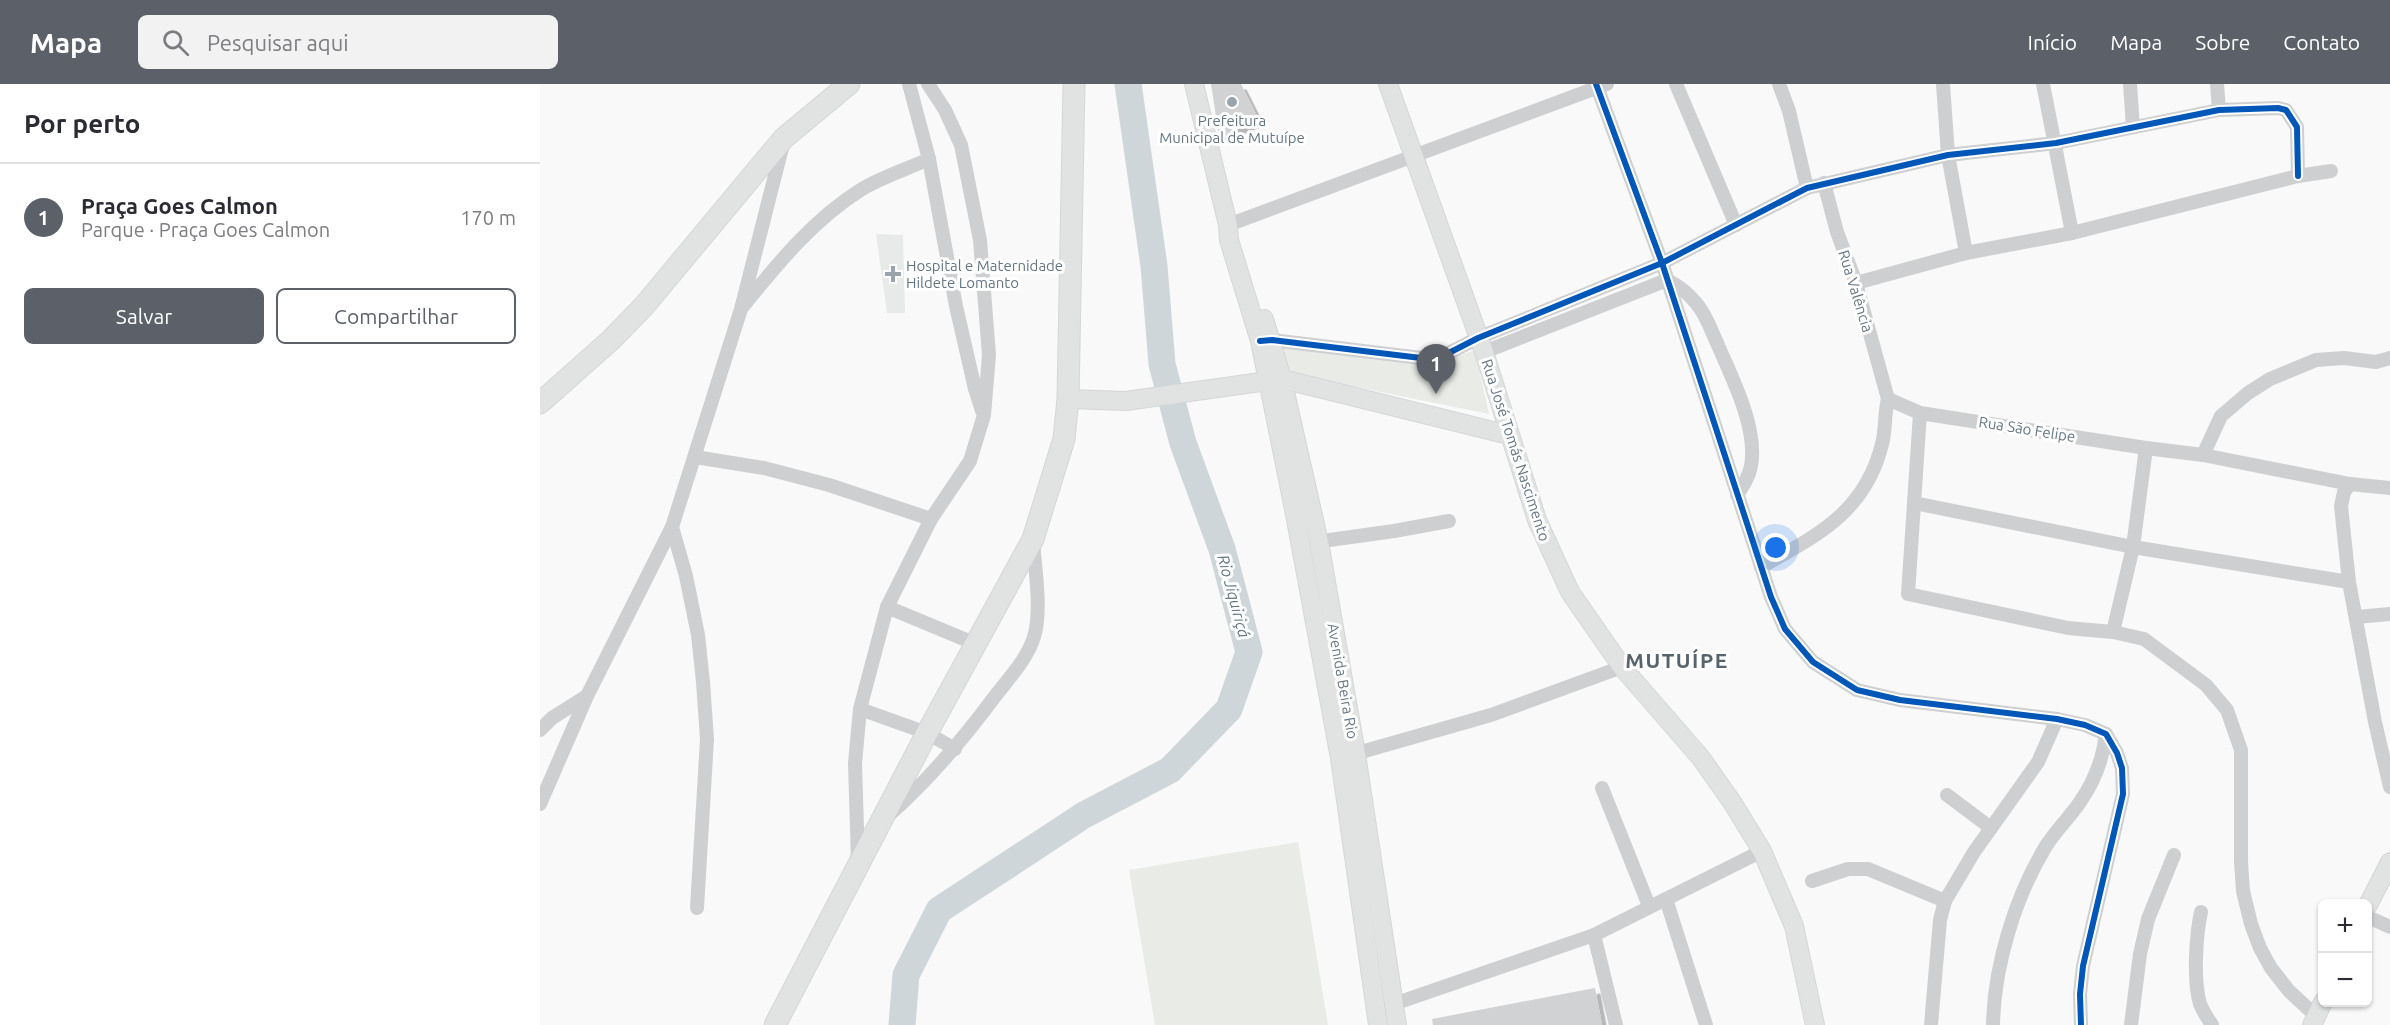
<!DOCTYPE html>
<html lang="pt">
<meta charset="utf-8">
<style>
:root{--surface:#fff;--page:#f2f2f3;--text:#2b2b33;--muted:#7c7c81;--line:#e1e1e2;--accent:#5c6169}
body{margin:0;font-family:Ubuntu,sans-serif;background:var(--page);color:var(--text)}
.controls{position:absolute;right:18px;bottom:18px;display:grid;overflow:hidden;border-radius:9px;box-shadow:0 2px 4px #0004}
.controls button{width:54px;height:54px;display:grid;place-items:center;padding:0;border:0;border-bottom:2px solid var(--line);background:var(--surface);color:var(--text);font:30px sans-serif}
.you{position:absolute;left:1236px;top:464px;width:21px;height:21px;margin:-15px;border:4px solid #fff;border-radius:50%;background:#1a73e8;box-shadow:0 0 0 9px #1a73e833}
.badge{display:grid;place-items:center;width:39px;height:39px;border-radius:50%;background:var(--accent);color:#fff;font-size:20px;font-weight:700}
.pin{position:absolute;translate:-50% -50px;filter:drop-shadow(0 2px 3px #0008)}
.pin::after{content:'';position:absolute;top:32px;width:21px;height:18px;background:inherit;clip-path:polygon(0 0,100% 0,50% 100%)}
.list{margin:0;padding:0;list-style:none}
h2{display:flex;justify-content:space-between;align-items:center;height:78px;margin:0;padding:0 24px;font-size:26px}
h2 small{font-size:20px;font-weight:400;color:var(--muted)}
.list li{display:grid;grid-template-columns:39px 1fr auto;gap:18px;align-items:center;box-sizing:border-box;height:108px;padding:0 24px;border-top:2px solid var(--line)}
.list b{display:block;font-size:22px;white-space:nowrap}
.list p{margin:0;font-size:20px;white-space:nowrap;color:var(--muted)}
.list em{font-size:20px;font-style:normal;color:var(--muted)}
.actions{display:flex;gap:12px;padding:18px 24px}
.actions a{flex:1;padding:14px 0;border:2px solid var(--accent);border-radius:9px;text-align:center;font-size:21px;color:var(--accent)}
.actions .main{background:var(--accent);color:#fff}
.icon{flex:none;width:33px;height:33px;fill:none;stroke:currentColor;stroke-width:2;stroke-linecap:round;stroke-linejoin:round}
.map{position:relative;flex:none;width:1850px;height:941px;overflow:hidden}
header{display:flex;align-items:center;gap:36px;box-sizing:border-box;height:84px;padding:0 30px;background:var(--accent);color:#fff}
header strong{font-size:28px}
nav{display:flex;gap:33px;margin-inline-start:auto;font-size:21px}
.search{width:420px;height:54px;background:var(--page);display:flex;align-items:center;gap:15px;box-sizing:border-box;padding:0 21px;border-radius:9px;color:var(--muted);font-size:22px}
main{display:flex}
aside{flex:1;background:var(--surface)}
.map>svg:first-child{display:block}
</style>
<header>
<strong>Mapa</strong>
<div class="search"><svg class="icon" aria-label="search" viewBox="0 0 24 24"><circle cx="10" cy="10" r="6"/><path d="M15 15l6 6"/></svg>Pesquisar aqui</div>
<nav><a>Início</a><a>Mapa</a><a>Sobre</a><a>Contato</a></nav>
</header>
<main>
<aside>
<h2>Por perto<small></small></h2>
<ul class="list">
<li><span class="badge">1</span><div><b>Praça Goes Calmon</b><p>Parque · Praça Goes Calmon</p></div><em>170 m</em></li>
</ul>
<div class="actions"><a class="main">Salvar</a><a>Compartilhar</a></div>
</aside>
<div class="map">
<svg width="1850" height="941" viewBox="0 0 1850 941">
<defs>
<filter id="shadow"><feDropShadow dx="5.5" dy="5.5" stdDeviation="0" flood-color="#0004"/></filter>
</defs>
<rect width="100%" height="100%" fill="#f9f9f9"/>
<!-- built -->
<path fill="#e8e9e9" d="M336,150l27,1 2,78h-18z"/>
<!-- green -->
<g fill="#e8ebe6">
<path d="M739,262l161,17 35,-13 14,64 -202,-41z"/>
<path d="M758,758l30,183h-173l-26,-155z"/>
</g>
<g fill="none" stroke-linecap="round" stroke-linejoin="round">
<!-- river -->
<path stroke="#ced6d9" stroke-width="27" d="M362,941l4,-50 33,-65 145,-95 86,-45 59,-61 20,-57 -27,-103 -39,-106 -21,-79 -8,-98 -26,-182"/>
</g>
<!-- building -->
<g fill="#d0d2d3" filter="url(#shadow)">
<path d="M671,0h30l18,36 -40,17z"/>
<path d="M1055,904l7,37h-169l-1,-6z"/>
</g>
<g fill="none" stroke-linecap="round" stroke-linejoin="round">
<defs>
<g id="secondary">
<path d="M654,0l34,141 1,15 31,101 35,173 45,244 38,267"/>
<path d="M848,0l96,268 53,168 33,72 52,75 79,91 31,44 30,49 32,75 21,99"/>
<path d="M724,235l18,60 37,163 37,212 41,271"/>
<path d="M528,315l58,2 156,-22 227,56"/>
<path d="M1828,821l22,-43"/>
<path d="M1772,941l11,-23"/>
</g>
<g id="primary">
<path d="M0,319l71,-63 33,-34 140,-168 65,-54"/>
<path d="M235,941l152,-292 106,-194 31,-100 4,-40 6,-315"/>
</g>
</defs>
<!-- secondary casing -->
<use href="#secondary" stroke="#d5d6d7" stroke-width="20"/>
<!-- primary casing -->
<use href="#primary" stroke="#d5d6d7" stroke-width="23"/>
<!-- street -->
<g stroke="#cecfd0" stroke-width="14">
<path d="M369,0l20,75 27,147 19,83 7,22"/>
<path d="M1056,0l66,179 109,334 14,32 28,33 44,28 43,10 157,19 28,6 21,9 11,19 5,15 1,26 -40,172 -3,28 1,31"/>
<path d="M1136,0l60,141"/>
<path d="M1239,0l10,27 18,77"/>
<path d="M1403,0l5,71 18,98"/>
<path d="M1503,0l29,149"/>
<path d="M1590,0l3,43"/>
<path d="M1677,0l2,26"/>
<path d="M1284,99l13,49 19,51 32,116"/>
<path d="M688,141l379,-141"/>
<path d="M1316,199l110,-30 106,-20 226,-57 33,-5"/>
<path d="M204,221c35,-43 70,-86 118,-116 20,-12 45,-20 67,-30"/>
<path d="M722,257l10,-1 149,18h18l39,-20 184,-75 145,-75 141,-33 108,-12 163,-33 59,-2 8,2 11,17 1,49"/>
<path d="M944,268l183,-72c12,6 21,13 29,23 10,11 15,27 21,40 15,35 41,85 34,123 -2,11 -8,20 -14,29"/>
<path d="M1380,329l-12,181 160,34 45,4 31,7 62,46 21,25 14,40v112l2,29 8,33 9,24 11,20 18,23 27,25"/>
<path d="M1663,371l18,-39 27,-23 22,-14 46,-19 28,-2 32,4 14,-4"/>
<path d="M155,373l69,11 65,17 102,34"/>
<path d="M1810,400l-6,8 -3,14 8,76 26,140 15,65"/>
<path d="M1374,419l219,44 216,35"/>
<path d="M132,443l14,49 12,59 5,47 4,57 -10,169"/>
<path d="M761,460l93,-13 55,-10"/>
<path d="M1221,483c56,-32 104,-54 121,-123 4,-14 2,-30 6,-45l32,14 226,35 57,7 147,29 40,4"/>
<path d="M347,523l89,37"/>
<path d="M1816,533l34,-3"/>
<path d="M1573,548l20,-85 13,-99"/>
<path d="M320,625l67,24 28,16"/>
<path d="M0,646l12,-12 35,-22"/>
<path d="M807,672l144,-41 131,-48"/>
<path d="M1062,704l47,118"/>
<path d="M1407,711l44,33"/>
<path d="M0,720l47,-108 85,-169 69,-218 42,-165"/>
<path d="M350,730c41,-36 74,-76 106,-119 14,-18 31,-36 38,-58 8,-26 1,-68 -1,-96"/>
<path d="M318,778l-3,-99 5,-54 27,-102 44,-88 39,-58 14,-46 5,-60 -9,-115 -19,-95 -16,-35 -17,-26"/>
<path d="M1272,797l36,-12h20l77,32 29,-49 64,-90 19,-43"/>
<path d="M1126,815l40,126"/>
<path d="M1661,828c-5,23 -8,68 -1,92 3,7 8,15 12,21"/>
<path d="M1828,833l22,10"/>
<path d="M1054,851l22,90"/>
<path d="M845,923l209,-72 168,-84"/>
<path d="M1391,941l9,-105 5,-19"/>
<path d="M1453,941c1,-59 22,-128 53,-179 10,-16 24,-29 34,-44 14,-20 23,-44 26,-68"/>
<path d="M1591,941l9,-71 8,-35 26,-64"/>
</g>
<!-- secondary -->
<use href="#secondary" stroke="#e1e2e2" stroke-width="18"/>
<!-- primary -->
<use href="#primary" stroke="#e1e2e2" stroke-width="21"/>
<defs>
<g id="cycleway">
<path d="M1056,0l66,179 109,334 14,32 28,33 44,28 43,10 157,19 28,6 21,9 11,19 5,15 1,26 -40,172 -3,28 1,31"/>
<path d="M720,257l12,-1 149,18h18l39,-20 184,-75 145,-75 141,-33 108,-12 163,-33 59,-2 8,2 11,17 1,49"/>
</g>
</defs>
<!-- cycleway casing -->
<use href="#cycleway" stroke="#fff" stroke-width="10"/>
<!-- cycleway -->
<use href="#cycleway" stroke="#0057b8" stroke-width="6"/>
</g>
<!-- markers -->
<g fill="#99a4ac" stroke="#fff" stroke-width="2">
<circle cx="692" cy="18" r="6"/>
<path d="M350 181h6v6h6v6h-6v6h-6v-6h-6v-6h6z"/>
</g>
<g text-anchor="middle" dominant-baseline="central" stroke-width="6" stroke-linejoin="round" paint-order="stroke">
<!-- poi labels -->
<g font-size="15" fill="#657683" stroke="#fff">
<text x="692" y="36">Prefeitura<tspan x="692" dy="17">Municipal de Mutuípe</tspan></text>
<text x="366" y="181" text-anchor="start">Hospital e Maternidade<tspan x="366" dy="17">Hildete Lomanto</tspan></text>
</g>
<!-- street labels -->
<g font-size="15" fill="#657683" stroke="#fff">
<text transform="translate(1316 207) rotate(73)">Rua Valência</text>
<text transform="translate(1487 345) rotate(9)">Rua São Felipe</text>
<text transform="translate(976 366) rotate(72)">Rua José Tomás Nascimento</text>
<text transform="translate(803 597) rotate(80)">Avenida Beira Rio</text>
</g>
<!-- water labels -->
<g font-size="16" font-style="italic" fill="#60757c" stroke="#fff">
<text transform="translate(694 512) rotate(75)">Rio Jiquiriçá</text>
</g>
<!-- district labels -->
<g font-size="21" font-weight="bold" letter-spacing="1.5" fill="#57646e" stroke="#fff">
<text x="1137" y="576">MUTUÍPE</text>
</g>
</g>
</svg>
<div class="controls">
<button>+</button>
<button>−</button>
</div>
<div class="you"></div>
<div class="pin badge" style="left:896px;top:310px">1</div>
</div>
</main>
